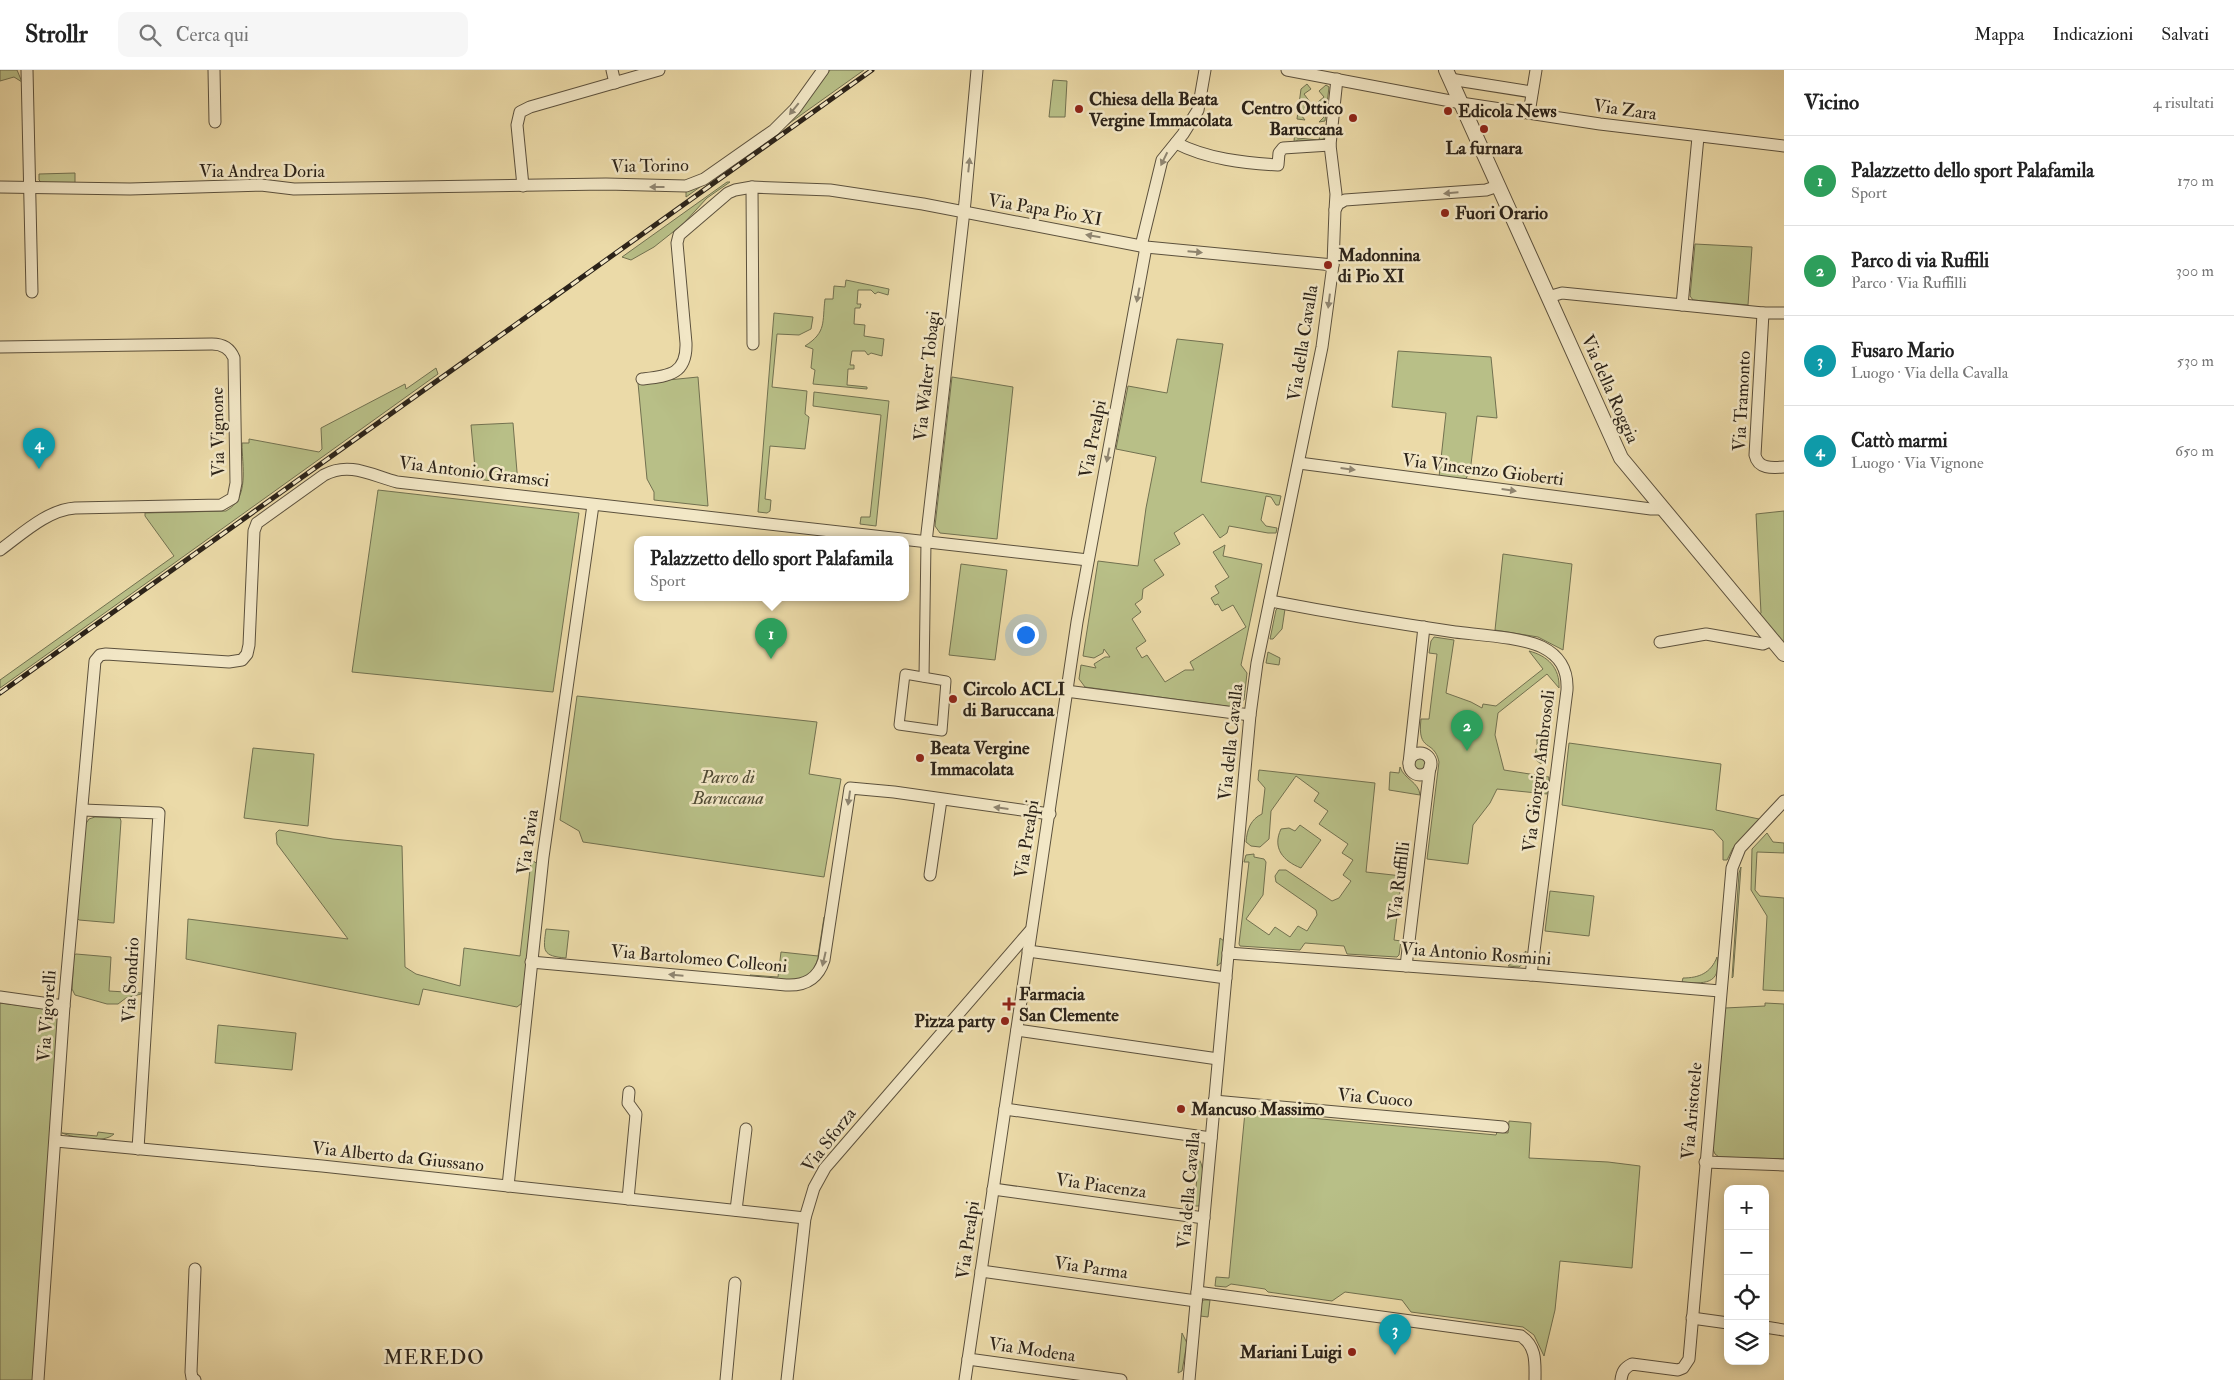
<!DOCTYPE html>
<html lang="it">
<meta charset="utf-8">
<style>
:root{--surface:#fff;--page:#f6f6f6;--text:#222;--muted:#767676;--line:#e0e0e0;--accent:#b45309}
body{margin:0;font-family:"IM FELL Double Pica",serif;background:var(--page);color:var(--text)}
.controls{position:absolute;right:15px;bottom:15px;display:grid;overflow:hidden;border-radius:10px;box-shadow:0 2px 12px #0003}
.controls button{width:45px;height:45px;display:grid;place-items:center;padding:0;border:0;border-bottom:1px solid var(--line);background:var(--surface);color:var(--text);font:25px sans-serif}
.you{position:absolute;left:1025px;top:564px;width:18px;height:18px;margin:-12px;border:4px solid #fff;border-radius:50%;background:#1a73e8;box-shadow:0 0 0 8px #1a73e833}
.badge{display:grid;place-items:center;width:32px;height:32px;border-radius:50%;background:var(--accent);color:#fff;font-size:16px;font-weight:700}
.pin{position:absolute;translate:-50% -41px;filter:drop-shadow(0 1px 2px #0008)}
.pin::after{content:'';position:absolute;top:26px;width:18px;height:15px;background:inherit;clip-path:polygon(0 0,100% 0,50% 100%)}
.popup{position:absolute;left:634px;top:466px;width:275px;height:65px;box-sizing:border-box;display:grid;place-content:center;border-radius:10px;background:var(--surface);filter:drop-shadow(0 1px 4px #0005);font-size:16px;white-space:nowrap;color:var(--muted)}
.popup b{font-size:19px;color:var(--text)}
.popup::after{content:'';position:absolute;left:50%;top:100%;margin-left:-10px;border:10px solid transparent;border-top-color:var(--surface)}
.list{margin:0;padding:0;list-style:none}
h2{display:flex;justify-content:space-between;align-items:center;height:65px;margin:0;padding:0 20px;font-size:21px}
h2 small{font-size:16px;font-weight:400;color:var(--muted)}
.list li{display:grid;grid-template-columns:32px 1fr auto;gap:15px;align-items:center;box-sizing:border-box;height:90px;padding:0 20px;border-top:1px solid var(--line)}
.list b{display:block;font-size:19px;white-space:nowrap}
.list p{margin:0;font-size:16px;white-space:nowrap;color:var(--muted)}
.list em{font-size:16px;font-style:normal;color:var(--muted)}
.icon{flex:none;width:28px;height:28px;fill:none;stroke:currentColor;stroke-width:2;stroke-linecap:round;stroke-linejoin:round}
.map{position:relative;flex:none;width:1784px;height:1310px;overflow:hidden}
header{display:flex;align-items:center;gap:30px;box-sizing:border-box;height:70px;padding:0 25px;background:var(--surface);border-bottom:1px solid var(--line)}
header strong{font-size:24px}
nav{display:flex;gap:28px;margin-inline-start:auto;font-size:18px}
.search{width:350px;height:45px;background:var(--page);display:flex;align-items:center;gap:12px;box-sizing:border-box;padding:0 18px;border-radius:10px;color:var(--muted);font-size:19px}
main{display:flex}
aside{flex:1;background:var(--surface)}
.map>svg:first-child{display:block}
</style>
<header>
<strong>Strollr</strong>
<div class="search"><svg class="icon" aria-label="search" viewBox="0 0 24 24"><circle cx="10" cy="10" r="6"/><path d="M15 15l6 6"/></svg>Cerca qui</div>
<nav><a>Mappa</a><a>Indicazioni</a><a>Salvati</a></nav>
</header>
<main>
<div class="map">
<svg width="1784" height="1310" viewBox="0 0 1784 1310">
<rect width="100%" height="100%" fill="#ebdaa8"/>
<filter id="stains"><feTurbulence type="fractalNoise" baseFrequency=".004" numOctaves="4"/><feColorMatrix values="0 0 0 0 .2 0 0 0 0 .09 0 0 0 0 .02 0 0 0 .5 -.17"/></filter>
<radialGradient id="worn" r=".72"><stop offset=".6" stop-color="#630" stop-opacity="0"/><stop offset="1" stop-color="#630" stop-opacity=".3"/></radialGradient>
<!-- green -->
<g fill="#b8bf87" stroke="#727150">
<path d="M0,0h17l5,12 -8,-5 -14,4z"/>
<path d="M830,0h34l-178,127v-5l114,-83z"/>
<path d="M1053,10l14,1 -2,36h-16z"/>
<path d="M1307,14l4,5 -7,5 6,8 -6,5 3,3 -6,5 4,5 -8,-1 4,-30z"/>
<path d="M1326,15l3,2 -4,34 -6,1 5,-5 -6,-9 3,-2 -3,-4 6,-5 -5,-6z"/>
<path d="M1295,58l2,2v8l22,2 2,-10 3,1 -1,11 -25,-2 -4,2z"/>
<path d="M75,103v10l-32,1 -4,-4v-6z"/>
<path d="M727,112h3l-23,16 -24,26 -29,23 -23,13 -9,-3z"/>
<path d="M1695,174l57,3 -4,58 -55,-5 -3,-4z"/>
<path d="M846,210l43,9 -1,6 -10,-3 -3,2 -4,-4h-13l-1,14h4l-1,4h-5l-1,16 11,1 -1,11 20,3 -2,17 -11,-3 -3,2 -3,-4h-13l-2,14h4v4h-6l-1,16 20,2v2l-54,-5 2,-14 -4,-2 2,-19 -8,-3c22,-14 17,-24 20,-47h8l1,-13 11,1z"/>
<path d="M774,243l39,4 -2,12 -12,6 -22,-1 -5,53 35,4 -2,23 4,3 -4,32 -35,-3 -5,53 6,1 -1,11 -3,2 -9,-1z"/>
<path d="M1177,269l46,5 -22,138 80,14 -2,9h-3l-5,-8 -5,-1 -5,24 5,6 11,2 -1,5h-8l-39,-7 -2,7 -7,5 -17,-24 -29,19 6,11 -26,16 10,15 -21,14 -1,10 -7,5 6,8 -9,7 14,22 -10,7 6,10 5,-3 18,27 20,-12h9l-4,-8 56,-35 -13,-22 -11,6 -4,-7 -3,1 -4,-7 8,-5 -4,-7 14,-9 -16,-25 12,-7 -2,11 39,8 -21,101 6,8 -3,27 -11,7 -148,-20 -6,-8 2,-14 15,3 -2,-4 11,-7h5l-6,-8 -1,4 -9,5 -11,-2 15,-95 40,5 8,-58 10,-51 -40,-8 12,-63 39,7z"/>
<path d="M1398,281l93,6 6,61 -20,-2 -7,56 -5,8 -26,-3 7,-64 -54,-6z"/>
<path d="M436,298l2,6 -438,314v-8l174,-124 -29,-40v-3l81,-2c24,-13 16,-45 16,-68h7v-4l70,13 3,-3 -1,-21 84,-44 1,5z"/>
<path d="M698,307l10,129 -54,-6v-8l-7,-13 -9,-96z"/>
<path d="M952,307l61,10 -16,152 -57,-6 -5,-7z"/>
<path d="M814,322l75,9 -13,125 -16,-2 1,-7h9l11,-102 -68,-9z"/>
<path d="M513,353l5,61 -42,-5 -5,-54z"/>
<path d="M378,420l201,23 -26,179 -201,-20z"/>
<path d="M1784,441v134l-26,-29 3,-3 -5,-99z"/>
<path d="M1503,484l69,10 -9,86 -25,-13 -43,-7z"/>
<path d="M961,494l46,6 -12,90 -46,-5z"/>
<path d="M1278,538l7,1 -3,20 -9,10h-3l6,-29z"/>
<path d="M1434,567l20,3 -8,53 25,9 11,6 1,-4 13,2 47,-37 -14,-18c19,5 31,17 30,37l-12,-14 -49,39 -3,22 9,35 45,7 -2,17 -50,-5 -7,14 -17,22 -5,39 -41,-5 12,-97c-5,-24 -22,-8 -18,-43h8l8,-65 -8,-1 2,-12z"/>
<path d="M1268,582l12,6 -1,7 -13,-2z"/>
<path d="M577,626l240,26 -8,52 32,5 -17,98 -241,-35 -4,-11 -19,-11z"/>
<path d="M1545,646h3l-4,30 -7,-1v-6l6,-7z"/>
<path d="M1569,673l152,21 -5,46 43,9 -26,29 -6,12h-4v-19l-10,-11 -151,-25z"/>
<path d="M253,678l61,6 -6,72 -64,-8z"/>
<path d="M1536,679l7,1 -2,14 -6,-5z"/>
<circle cx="1419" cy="694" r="8"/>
<path d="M1400,697c4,12 19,15 20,28l-31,-5 1,-18 9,1z"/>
<path d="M1259,700l116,13 -9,89 36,4 -8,64 7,1 -2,14 -2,2 -50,-3 -3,-8 -39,-3 -5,7 -60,-4 -1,-2 10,-82h-5l2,-7 8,-1v3l10,2 2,3 -3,33 -17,24 23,16 6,-8 15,10 8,-11 9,5 10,-16 -1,-5 -40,-28 -1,-6 4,-6h7l46,31 7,-3 12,-17 -8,-6 10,-15 -11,-7 6,-9 -29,-20 9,-13 -14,-10 5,-8 -23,-17 -25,35 -2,28 -9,8 -9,-1 -5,-4c1,-13 5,-23 16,-28l3,-26 -7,-8z"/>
<path d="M95,747l25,1 1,3 -7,102 -35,-3 -2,-2 8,-93 4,-6z"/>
<path d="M1300,755l21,15 -20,28c-18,-7 -29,-20 -20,-39l8,-1 6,3z"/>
<path d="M279,760l54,9 69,7 3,121 11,7 44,12 4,-38 56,8 11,-95 4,1 2,2 -15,139 -5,4 -94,-18 -4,16 -233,-46 2,-40 160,20 -71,-95 -1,-11z"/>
<path d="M1767,763l6,9 11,1v10l-27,-1 -2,38 5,6 24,2v93l-21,-1 4,-74 -16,-26 1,-41z"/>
<path d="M1741,797l-8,110 -1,1 7,-105z"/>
<path d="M1550,821l44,5 -5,40 -44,-5z"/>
<path d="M824,847h2c-12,67 -8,66 -76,60v-2l28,2 3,-25 37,4z"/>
<path d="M546,859l23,2 -3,27c-24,-2 -23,-7 -20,-29z"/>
<path d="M1220,868l4,3 -2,21 -5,4z"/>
<path d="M1526,881l-1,11 -6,5 -11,-1z"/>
<path d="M76,884l35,3 -2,34 33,2 -1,1 -15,4 -8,6h-11l-32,-9 -3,-6 2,-34z"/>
<path d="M1717,887c5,28 -14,27 -35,25l1,-4c16,0 28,-5 34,-21z"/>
<path d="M0,933l58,7 -24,368 -2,2h-32z"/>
<path d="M1765,933l19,1v155l-65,-2 -4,-3 -3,-7 13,-139 40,-2z"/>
<path d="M218,955l78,8 -4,37 -77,-7z"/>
<path d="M1245,1042l251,23 1,-3 11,1 1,-12 22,2 -2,35 79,4 32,4 -8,102 -72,-7 -5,49 -11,46 -10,-21 -11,-8 -112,-15 -9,-12 -57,-8 -13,9 -64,-9 -3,-3 -34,-5 -5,3 -11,-1 1,-9 13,1z"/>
<path d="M98,1062l16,2c-11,10 -39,4 -52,-1l35,3z"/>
<path d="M1199,1089c7,10 3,35 0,47h-5z"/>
<path d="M1204,1230h6l-2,17 -8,-1 2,-15z"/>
<path d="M1182,1263l5,10 -5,28 -4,2z"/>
</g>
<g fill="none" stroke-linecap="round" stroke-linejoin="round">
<defs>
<g id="pedestrian">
<path d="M905,604l41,7 -4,50 -43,-6z"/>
<path d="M924,607l2,-135"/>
</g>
<g id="minor">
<path d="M27,0l5,222"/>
<path d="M214,0l1,52"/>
<path d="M612,0l3,13"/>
<path d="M1287,0l174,33 139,21 184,22"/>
<path d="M1450,9l82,13"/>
<path d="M1529,43l7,-43"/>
<path d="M1176,73c31,16 68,20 102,22l1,-12 4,-5 47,-3 7,-66"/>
<path d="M1330,75l6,49 -1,16"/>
<path d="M523,116l-6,-61 3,-13 10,-5 129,-37"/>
<path d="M0,117l130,2 131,-4 33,4 312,-5 80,2 18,-7 70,-49 21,-21 28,-39"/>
<path d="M1141,176l21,-86 21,-26 15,-24 7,-40"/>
<path d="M1548,227l14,-4 201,20h21"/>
<path d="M1682,235l16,-168"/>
<path d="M1763,243l-8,142c3,14 17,13 29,12"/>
<path d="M753,274l-1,-157 78,3 93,14 223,43 187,18"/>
<path d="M0,277l212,-3c10,0 18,4 22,14l2,125 -3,15 -12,7 -146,3c-28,2 -53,26 -75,42"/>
<path d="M642,309c26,-3 45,-4 44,-36l-9,-100 2,-8 49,-42 7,-3 17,-3"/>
<path d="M1299,393l352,46h11"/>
<path d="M926,472l39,-340 12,-132"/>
<path d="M1270,531c62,12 123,22 185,31 24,3 66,5 87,15 18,9 26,22 25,43l-36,285"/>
<path d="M1660,572l46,-8 57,10 9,-4"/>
<path d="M1066,621l184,24"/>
<circle cx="1420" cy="694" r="11"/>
<path d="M1409,693l15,-136"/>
<path d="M83,740l76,3 -21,336"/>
<path d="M930,805l11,-75"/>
<path d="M1028,881l198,27"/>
<path d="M1228,883l303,22 189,16"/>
<path d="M531,892l255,23c19,1 32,-6 38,-25l26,-172 44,4 156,22"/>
<path d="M1406,896l24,-200"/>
<path d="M0,927l64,9"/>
<path d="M1017,960l201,29"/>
<path d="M1214,1031l289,26"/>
<path d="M1005,1039l206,29"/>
<path d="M56,1071l266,25 483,52"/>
<path d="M1705,1092l79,3"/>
<path d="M508,1116l35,-329 50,-352"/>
<path d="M993,1119l211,29"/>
<path d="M628,1129l8,-85 -8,-11 1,-11"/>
<path d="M736,1140l10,-81"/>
<path d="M195,1199l-4,103 1,6 3,2"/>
<path d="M981,1201l215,30"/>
<path d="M1197,1222l324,44c16,11 14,27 14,44"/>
<path d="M1692,1248l36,5"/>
<path d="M1765,1257l19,3"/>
<path d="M968,1289l153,21"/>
<path d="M38,1310l26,-374 31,-345 5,-6 6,-1 123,8 13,-2 5,-6 2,-9 5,-114 3,-8 67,-48c26,-14 49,1 73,7l691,78"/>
<path d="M726,1310l9,-97"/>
<path d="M787,1310l18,-162 9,-30 11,-20 205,-237"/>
<path d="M965,1310l112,-758 69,-375"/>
<path d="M1189,1310l61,-665 7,-52 65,-316 11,-82 2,-55 3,-6 7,-4 141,-10 12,-4"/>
<path d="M1621,1310c1,-8 3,-12 11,-16l46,6 5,-2 6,-9 43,-491 8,-20 44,-47"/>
</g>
<path id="tertiary" d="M1446,0l175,388 163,196"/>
</defs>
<!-- pedestrian casing -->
<use href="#pedestrian" stroke="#5c513d" stroke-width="11"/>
<!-- minor casing -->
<use href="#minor" stroke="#5c513d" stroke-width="13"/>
<!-- tertiary casing -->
<use href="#tertiary" stroke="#5c513d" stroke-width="16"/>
<!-- pedestrian -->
<use href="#pedestrian" stroke="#f2e7c6" stroke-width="9"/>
<!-- minor -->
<use href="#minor" stroke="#f2e7c6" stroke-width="11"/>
<!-- tertiary -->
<use href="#tertiary" stroke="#f2e7c6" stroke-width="14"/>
<defs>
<path id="rail" d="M0,623l872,-623"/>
</defs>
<!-- rail casing -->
<use href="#rail" stroke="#2c2319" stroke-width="5"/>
<!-- rail -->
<use href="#rail" stroke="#f2e7c6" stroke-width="3" stroke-dasharray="9" stroke-linecap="butt"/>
</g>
<!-- one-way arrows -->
<defs><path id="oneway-solid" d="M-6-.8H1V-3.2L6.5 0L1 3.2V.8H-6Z" transform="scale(1.25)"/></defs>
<g fill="#8f8570">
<use href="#oneway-solid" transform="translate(794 39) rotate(129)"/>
<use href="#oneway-solid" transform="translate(1164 89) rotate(116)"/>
<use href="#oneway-solid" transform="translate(969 95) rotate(-84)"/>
<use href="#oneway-solid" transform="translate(657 117) rotate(-180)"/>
<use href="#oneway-solid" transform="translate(1451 123) rotate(175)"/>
<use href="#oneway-solid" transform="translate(1093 166) rotate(-170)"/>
<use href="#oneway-solid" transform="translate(1195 182) rotate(5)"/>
<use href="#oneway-solid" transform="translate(1138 225) rotate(101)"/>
<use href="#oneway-solid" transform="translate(1329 231) rotate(97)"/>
<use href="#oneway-solid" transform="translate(1108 385) rotate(101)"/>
<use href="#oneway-solid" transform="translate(1348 399) rotate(7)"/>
<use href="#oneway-solid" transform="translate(1509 420) rotate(8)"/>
<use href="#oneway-solid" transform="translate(849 728) rotate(98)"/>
<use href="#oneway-solid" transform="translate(1001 738) rotate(-173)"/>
<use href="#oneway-solid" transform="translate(824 889) rotate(103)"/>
<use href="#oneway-solid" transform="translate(676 905) rotate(-175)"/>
</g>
<!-- markers -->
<g fill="#8f2418" stroke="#f2e7c6" stroke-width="2">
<circle cx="1079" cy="39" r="5"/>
<circle cx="1448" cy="41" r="5"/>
<circle cx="1353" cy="48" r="5"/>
<circle cx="1484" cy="59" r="5"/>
<circle cx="1445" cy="143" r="5"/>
<circle cx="1328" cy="195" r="5"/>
<circle cx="953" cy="629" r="5"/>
<circle cx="920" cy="688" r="5"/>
<path d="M1006.5 926.5h5v5h5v5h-5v5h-5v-5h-5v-5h5z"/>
<circle cx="1005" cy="951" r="5"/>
<circle cx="1181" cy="1039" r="5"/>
<circle cx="1352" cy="1282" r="5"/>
</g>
<g text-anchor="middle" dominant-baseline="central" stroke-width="5" stroke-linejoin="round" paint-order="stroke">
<!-- poi labels -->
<g font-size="18" font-weight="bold" fill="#2c2319" stroke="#f2e7c6" text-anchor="start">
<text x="1089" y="29">Chiesa della Beata<tspan x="1089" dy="21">Vergine Immacolata</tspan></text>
<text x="1343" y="38" text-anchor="end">Centro Ottico<tspan x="1343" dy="21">Baruccana</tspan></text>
<text x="1458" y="41">Edicola News</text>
<text x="1484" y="78" text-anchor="middle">La furnara</text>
<text x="1455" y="143">Fuori Orario</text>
<text x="1338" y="185">Madonnina<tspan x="1338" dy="21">di Pio XI</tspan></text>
<text x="963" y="619">Circolo ACLI<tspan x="963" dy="21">di Baruccana</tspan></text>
<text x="930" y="678">Beata Vergine<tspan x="930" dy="21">Immacolata</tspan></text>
<text x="1019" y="924">Farmacia<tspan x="1019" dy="21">San Clemente</tspan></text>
<text x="995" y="951" text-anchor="end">Pizza party</text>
<text x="1191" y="1039">Mancuso Massimo</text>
<text x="1342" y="1282" text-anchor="end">Mariani Luigi</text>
</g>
<!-- street labels -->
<g font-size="18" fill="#2c2319" stroke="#f2e7c6">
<text transform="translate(1625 40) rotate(8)">Via Zara</text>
<text transform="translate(650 96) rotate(-1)">Via Torino</text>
<text x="262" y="101">Via Andrea Doria</text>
<text transform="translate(1045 140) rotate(10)">Via Papa Pio XI</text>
<text transform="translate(1303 273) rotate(-81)">Via della Cavalla</text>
<text transform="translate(927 306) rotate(-84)">Via Walter Tobagi</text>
<text transform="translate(1610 319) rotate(66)">Via della Roggia</text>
<text transform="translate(1742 331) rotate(-87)">Via Tramonto</text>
<text transform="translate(218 362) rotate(-91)">Via Vignone</text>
<text transform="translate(1093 369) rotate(-79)">Via Prealpi</text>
<text transform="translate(1483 400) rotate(7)">Via Vincenzo Gioberti</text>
<text transform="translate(474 402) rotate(7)">Via Antonio Gramsci</text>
<text transform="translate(1231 672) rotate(-84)">Via della Cavalla</text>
<text transform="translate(1539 701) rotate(-83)">Via Giorgio Ambrosoli</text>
<text transform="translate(1027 769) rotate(-81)">Via Prealpi</text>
<text transform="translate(528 772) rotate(-82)">Via Pavia</text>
<text transform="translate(1399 811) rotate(-83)">Via Ruffilli</text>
<text transform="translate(1476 884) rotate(4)">Via Antonio Rosmini</text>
<text transform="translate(699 889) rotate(5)">Via Bartolomeo Colleoni</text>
<text transform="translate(131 910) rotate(-87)">Via Sondrio</text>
<text transform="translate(47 946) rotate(-86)">Via Vigorelli</text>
<text transform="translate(1375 1028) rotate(5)">Via Cuoco</text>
<text transform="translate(1692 1041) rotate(-85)">Via Aristotele</text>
<text transform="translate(829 1070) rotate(-52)">Via Sforza</text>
<text transform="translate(398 1087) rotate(6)">Via Alberto da Giussano</text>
<text transform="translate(1101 1116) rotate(8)">Via Piacenza</text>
<text transform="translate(1189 1120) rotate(-85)">Via della Cavalla</text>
<text transform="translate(968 1170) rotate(-82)">Via Prealpi</text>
<text transform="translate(1091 1198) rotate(8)">Via Parma</text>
<text transform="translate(1032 1280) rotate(8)">Via Modena</text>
</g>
<!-- park labels -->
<g font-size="18" font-style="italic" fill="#4f4a34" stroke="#f2e7c6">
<text x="728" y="707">Parco di<tspan x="728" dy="21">Baruccana</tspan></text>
</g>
<!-- quarter labels -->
<g font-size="20" letter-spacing="1" fill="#2c2319" stroke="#f2e7c6">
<text x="434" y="1287">MEREDO</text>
</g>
</g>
<rect width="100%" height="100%" filter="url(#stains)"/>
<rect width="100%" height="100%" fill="url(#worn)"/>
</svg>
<div class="controls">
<button>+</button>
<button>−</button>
<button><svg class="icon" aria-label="locate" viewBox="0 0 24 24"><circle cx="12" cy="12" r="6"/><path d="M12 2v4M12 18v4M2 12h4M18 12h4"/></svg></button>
<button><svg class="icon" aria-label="layers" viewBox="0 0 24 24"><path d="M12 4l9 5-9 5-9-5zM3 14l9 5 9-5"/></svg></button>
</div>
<div class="you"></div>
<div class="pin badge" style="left:771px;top:589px;background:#2e9e5b">1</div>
<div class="popup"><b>Palazzetto dello sport Palafamila</b>Sport</div>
<div class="pin badge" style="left:1467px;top:681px;background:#2e9e5b">2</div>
<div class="pin badge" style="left:1395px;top:1285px;background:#0f9aa8">3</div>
<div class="pin badge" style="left:39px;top:399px;background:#0f9aa8">4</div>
</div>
<aside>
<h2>Vicino<small>4 risultati</small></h2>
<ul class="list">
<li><span class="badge" style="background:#2e9e5b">1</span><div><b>Palazzetto dello sport Palafamila</b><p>Sport</p></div><em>170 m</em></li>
<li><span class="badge" style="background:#2e9e5b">2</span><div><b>Parco di via Ruffili</b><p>Parco · Via Ruffilli</p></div><em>300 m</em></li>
<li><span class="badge" style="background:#0f9aa8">3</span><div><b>Fusaro Mario</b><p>Luogo · Via della Cavalla</p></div><em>530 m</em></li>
<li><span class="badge" style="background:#0f9aa8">4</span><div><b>Cattò marmi</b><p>Luogo · Via Vignone</p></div><em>650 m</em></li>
</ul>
</aside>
</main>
